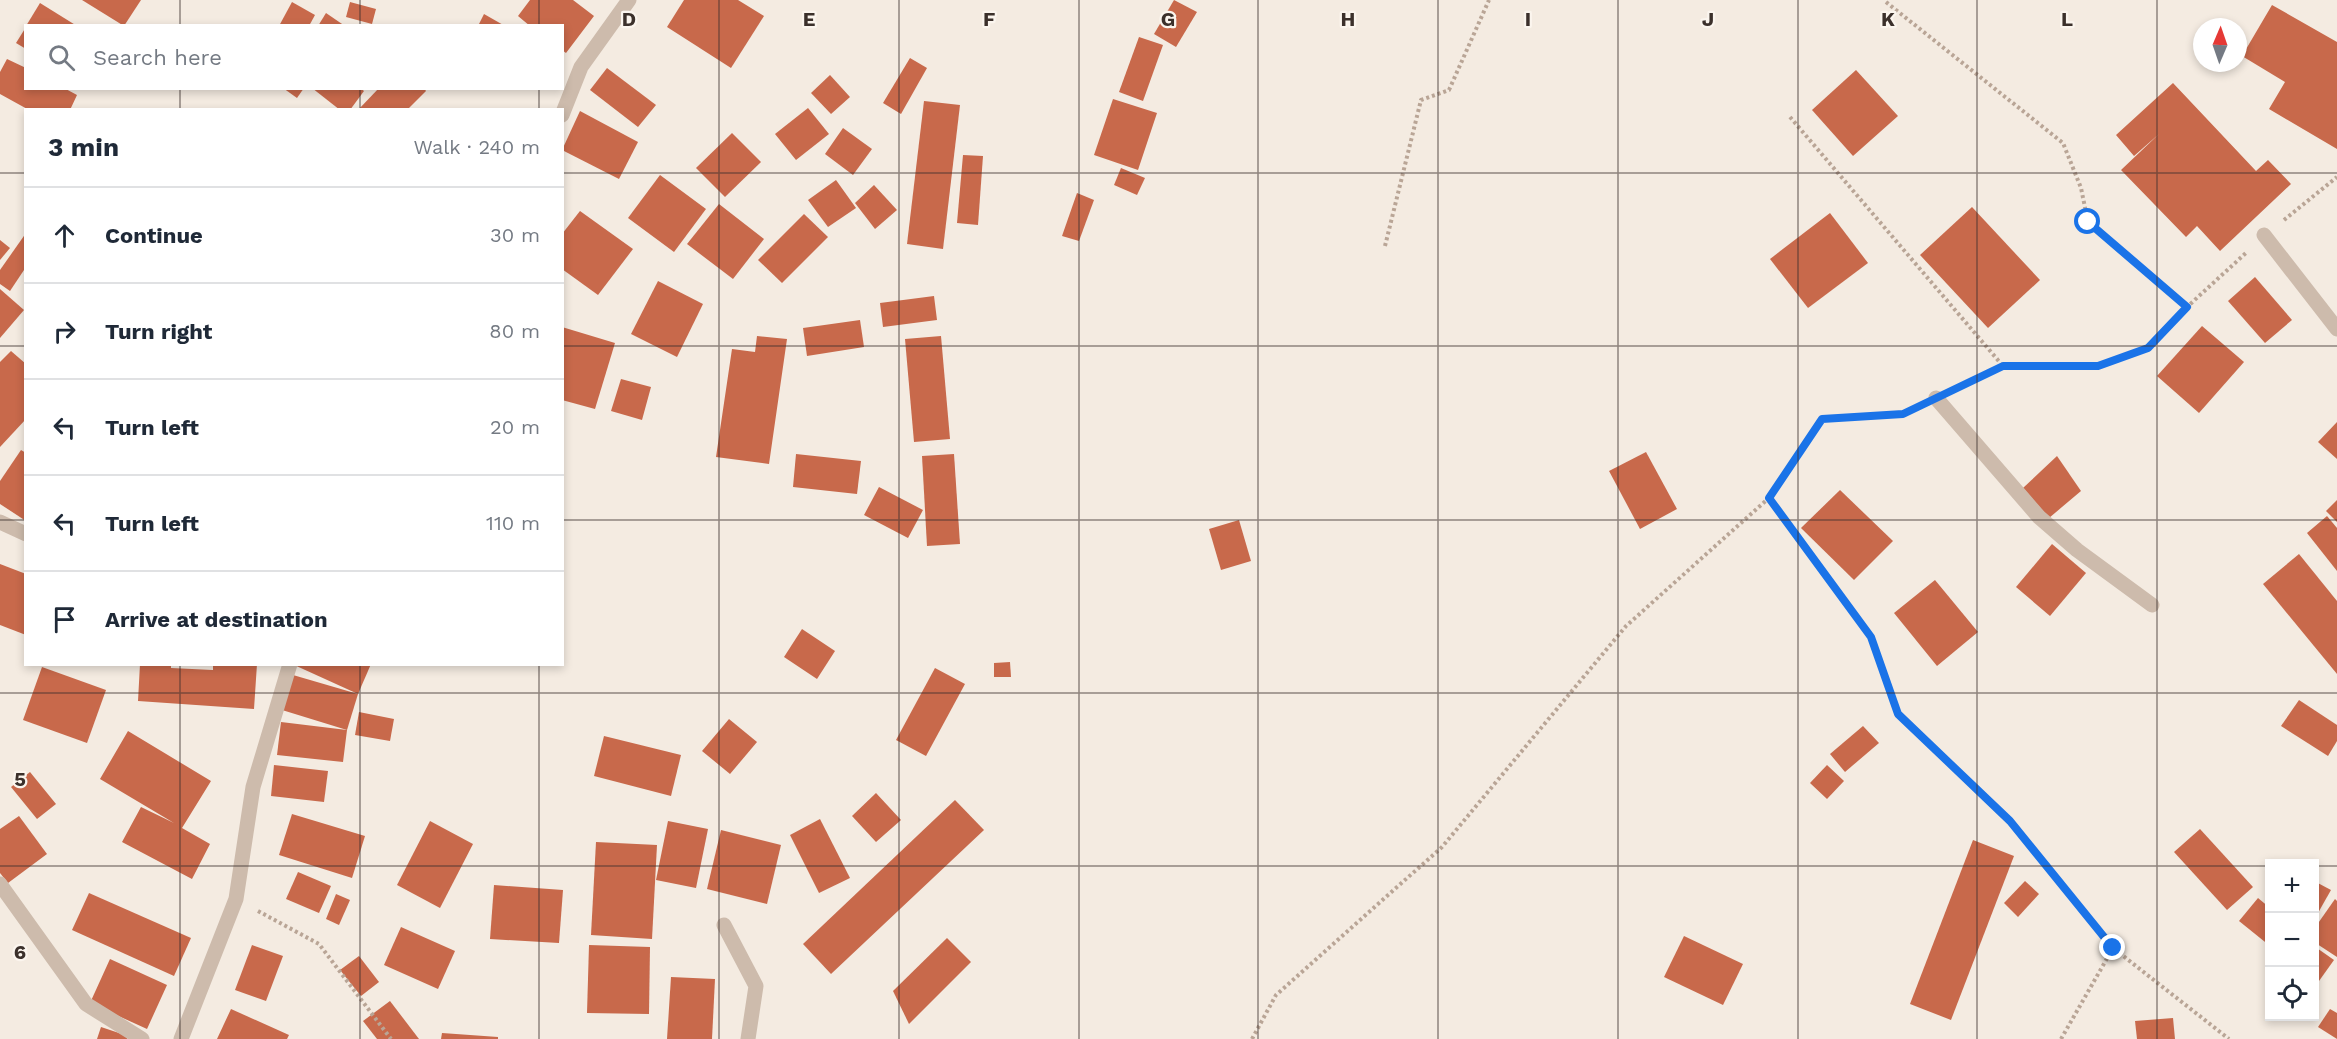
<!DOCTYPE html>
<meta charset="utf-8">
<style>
:root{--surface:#fff;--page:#f6f6f7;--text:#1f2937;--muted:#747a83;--line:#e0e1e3}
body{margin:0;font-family:"Work Sans",sans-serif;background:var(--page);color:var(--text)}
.controls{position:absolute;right:18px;bottom:18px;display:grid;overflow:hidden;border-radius:0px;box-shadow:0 3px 9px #0003}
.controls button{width:54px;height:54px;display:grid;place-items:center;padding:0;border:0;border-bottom:2px solid var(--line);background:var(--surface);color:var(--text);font:30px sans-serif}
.compass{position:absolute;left:2193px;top:18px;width:54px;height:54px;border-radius:50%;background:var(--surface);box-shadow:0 3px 9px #0003;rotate:2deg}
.stop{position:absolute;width:18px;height:18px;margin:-14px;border:4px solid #1a73e8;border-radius:50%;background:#fff}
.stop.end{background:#1a73e8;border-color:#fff;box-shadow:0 2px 6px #0008}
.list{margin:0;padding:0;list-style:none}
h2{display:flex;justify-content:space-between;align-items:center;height:78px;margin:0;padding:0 24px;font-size:26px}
h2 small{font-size:20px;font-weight:400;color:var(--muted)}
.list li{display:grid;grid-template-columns:39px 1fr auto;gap:18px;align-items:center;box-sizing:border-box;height:96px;padding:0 24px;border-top:2px solid var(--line)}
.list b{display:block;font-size:22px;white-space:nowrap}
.list em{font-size:20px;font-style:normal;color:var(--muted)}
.icon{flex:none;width:33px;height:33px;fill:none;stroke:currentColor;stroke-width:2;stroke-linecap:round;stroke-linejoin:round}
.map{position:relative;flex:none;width:2337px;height:1039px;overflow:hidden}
.search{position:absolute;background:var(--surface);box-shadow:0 3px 9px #0003;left:24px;top:24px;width:540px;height:66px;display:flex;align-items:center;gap:15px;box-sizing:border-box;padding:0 21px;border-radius:0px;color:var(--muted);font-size:22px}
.panel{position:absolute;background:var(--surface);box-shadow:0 3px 9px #0003;left:24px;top:108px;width:540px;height:558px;border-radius:0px}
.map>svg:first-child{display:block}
</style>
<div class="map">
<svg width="2337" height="1039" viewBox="0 0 2337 1039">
<rect width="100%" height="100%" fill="#f4ebe1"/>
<!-- building -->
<g fill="#c8694b">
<path d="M82,0h59l-17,26z"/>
<path d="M530,0h43l21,16 -28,37 -4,-3v-24h-32l-12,-10z"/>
<path d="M684,0h54l26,16 -33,52 -64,-41z"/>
<path d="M1174,0l23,12 -21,35 -22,-13z"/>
<path d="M292,2l23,13 -6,11h-30z"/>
<path d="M350,2l26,7 -4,15 -26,-7z"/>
<path d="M40,3l37,23h-51z"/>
<path d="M2272,5l65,37v107l-68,-40 16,-27 -43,-26z"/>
<path d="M326,13l19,13h-27z"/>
<path d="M484,14l21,12h-27z"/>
<path d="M26,27v22l-10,-6z"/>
<path d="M1139,37l24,8 -20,56 -24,-9z"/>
<path d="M910,58l17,10 -26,46 -18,-11z"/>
<path d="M7,59l19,9v20h38l13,7 -7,15h-41l-29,-16v-22z"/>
<path d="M607,68l49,37 -18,22 -48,-37z"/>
<path d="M1856,70l42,46 -45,40 -41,-46z"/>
<path d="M830,75l20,22 -19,17 -20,-21z"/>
<path d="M2173,83l83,88 12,-11 23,24 -71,67 -23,-25 -11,11 -65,-67 38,-36 -25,22 -18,-21z"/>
<path d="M283,88h21l-7,10z"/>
<path d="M312,88h48l4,3 -14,19h-10z"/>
<path d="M379,88h45l2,3 -19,19h-49z"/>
<path d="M1113,99l44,14 -19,57 -44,-15z"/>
<path d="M924,101l36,4 -17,144 -36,-5z"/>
<path d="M808,108l21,26 -33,26 -21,-26z"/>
<path d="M580,111l58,31 -19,37 -57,-29z"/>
<path d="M843,128l29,21 -19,26 -28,-21z"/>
<path d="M732,133l29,29 -36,35 -29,-29z"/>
<path d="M963,155l20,1 -5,69 -21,-2z"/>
<path d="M1121,168l24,10 -8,17 -23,-10z"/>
<path d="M660,175l46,34 -32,43 -46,-34z"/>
<path d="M836,180l20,28 -28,19 -20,-27z"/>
<path d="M874,185l23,25 -22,19 -20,-26z"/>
<path d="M1077,193l17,7 -15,41 -17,-5z"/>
<path d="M719,204l45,35 -31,40 -46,-35z"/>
<path d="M1972,207l68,73 -52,48 -68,-73z"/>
<path d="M580,211l53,38 -35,46 -36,-26v-35z"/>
<path d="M1830,213l38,50 -60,45 -38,-49z"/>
<path d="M804,214l24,23 -46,46 -24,-23z"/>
<path d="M26,233v34l-16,24 -10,-7v-14z"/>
<path d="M0,240l10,8 -10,12z"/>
<path d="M2255,277l37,43 -27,23 -37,-42z"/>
<path d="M658,281l45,23 -26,53 -46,-23z"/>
<path d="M0,289l24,21 -24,28z"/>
<path d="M934,296l3,24 -54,7 -3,-24z"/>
<path d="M860,320l4,27 -57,9 -4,-28z"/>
<path d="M2202,326l42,36 -45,51 -42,-37z"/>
<path d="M562,327l53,16 -20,66 -33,-9z"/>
<path d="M757,336l30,3 -18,125 -53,-7 16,-108 23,3z"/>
<path d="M941,336l9,103 -36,3 -9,-103z"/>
<path d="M11,351l15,13v55l-26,28v-85z"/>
<path d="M621,379l30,8 -9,33 -31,-9z"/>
<path d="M2337,422v37l-19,-17z"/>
<path d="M21,450l5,3v68l-26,-17v-23z"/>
<path d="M1646,452l31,57 -37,20 -31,-58z"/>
<path d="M796,454l65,7 -4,33 -64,-7z"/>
<path d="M954,454l6,90 -33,2 -5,-90z"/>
<path d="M2057,456l24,35 -32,27 -26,-30z"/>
<path d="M879,487l44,23 -15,28 -44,-23z"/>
<path d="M1840,490l53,51 -39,39 -53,-52z"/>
<path d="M2337,500v22l-11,-11z"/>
<path d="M2327,516l10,12v43l-30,-38z"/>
<path d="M1239,520l12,41 -30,9 -12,-41z"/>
<path d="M2052,544l34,29 -36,43 -34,-29z"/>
<path d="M2299,554l38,47v73l-74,-90z"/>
<path d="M0,564l26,10v61l-26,-10z"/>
<path d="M1935,580l43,52 -41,34 -43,-53z"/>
<path d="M802,629l33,22 -18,28 -33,-22z"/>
<path d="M1010,662l1,15h-17v-14z"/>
<path d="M140,664h31v4l42,2v-6h44l-3,45 -116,-8z"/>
<path d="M292,664h79l-13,30z"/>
<path d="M42,667l64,23 -19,53 -64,-23z"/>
<path d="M935,668l30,16 -39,72 -30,-16z"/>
<path d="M293,675l65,19 -11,36 -65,-20z"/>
<path d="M2299,700l38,25v16l-9,15 -47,-30z"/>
<path d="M359,712l35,7 -4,22 -35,-6z"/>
<path d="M729,719l28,23 -27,32 -28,-23z"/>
<path d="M281,722l66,8 -4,32 -66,-7z"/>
<path d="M1863,726l16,17 -34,29 -15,-18z"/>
<path d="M128,731l83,50 -29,47 28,16 -18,35 -70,-37 19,-35 33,16 -74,-44z"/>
<path d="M604,736l77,19 -10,41 -77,-20z"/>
<path d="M274,765l54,6 -4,31 -53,-6z"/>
<path d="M1827,765l17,16 -17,18 -17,-16z"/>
<path d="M30,772l26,32 -19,15 -26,-32z"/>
<path d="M876,793l25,27 -25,22 -24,-26z"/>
<path d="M955,800l29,30 -153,144 -28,-30z"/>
<path d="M292,814l73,22 -13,42 -73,-23z"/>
<path d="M19,816l28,38 -39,29 -8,-10v-44z"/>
<path d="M820,819l30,59 -31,15 -29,-58z"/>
<path d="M430,821l43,23 -33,64 -43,-23z"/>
<path d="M668,821l40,8 -12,59 -40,-8z"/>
<path d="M2200,829l53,58 -26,23 -53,-58z"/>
<path d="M721,830l60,15 -14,59 -60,-15z"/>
<path d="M1973,840l41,16 -63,164 -41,-16z"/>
<path d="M596,842l61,3 -5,94 -61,-4z"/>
<path d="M298,872l33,14 -12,27 -33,-14z"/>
<path d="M2025,881l14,13 -21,23 -14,-14z"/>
<path d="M2314,881l17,9 -17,30z"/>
<path d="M494,885l69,5 -4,53 -69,-4z"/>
<path d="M89,893l102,45 -17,38 -102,-46z"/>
<path d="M336,894l14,6 -11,25 -13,-6z"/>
<path d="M2258,898l12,10v38l-31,-25z"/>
<path d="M2335,899l2,2v56l-23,-15v-13z"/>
<path d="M401,927l54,24 -17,38 -54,-24z"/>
<path d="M1684,936l59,28 -20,41 -59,-28z"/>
<path d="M947,938l24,24 -62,62 -16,-33z"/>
<path d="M252,945l31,11 -17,45 -31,-11z"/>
<path d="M589,945l61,2 -1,67 -62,-1z"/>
<path d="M2314,946l20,14 -20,28z"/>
<path d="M359,956l20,26 -18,14 -21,-26z"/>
<path d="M110,959l57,26 -20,44 -57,-26z"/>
<path d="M671,977l44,2 -3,60h-45z"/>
<path d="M390,1001l29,38h-42l-14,-18z"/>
<path d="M231,1009l58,26 -2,4h-70z"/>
<path d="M2330,1009l7,4v26l-19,-12z"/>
<path d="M2173,1018l2,21h-38l-2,-18z"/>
<path d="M101,1027l27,9 -1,3h-30z"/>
<path d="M442,1033l56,4v2h-57z"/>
</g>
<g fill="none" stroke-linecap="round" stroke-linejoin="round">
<!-- path -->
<g stroke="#b9a596" stroke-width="4" stroke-dasharray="3 3" stroke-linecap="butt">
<path d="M1886,2l177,141 18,45 7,34 99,85"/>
<path d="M1790,117l213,249"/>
<path d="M2284,220l53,-43"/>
<path d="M1385,246l36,-146 28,-10 40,-90"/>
<path d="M1959,387l44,-21h95l50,-18 39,-41 60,-55"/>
<path d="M1769,498l54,-79 80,-5 11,-6"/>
<path d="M258,911l61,33 72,95"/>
<path d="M1252,1039l24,-44 166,-148 184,-221 143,-128 102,139 27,77 111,107 104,127 116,91"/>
<path d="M2061,1039l52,-91"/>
</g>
<!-- minor -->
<g stroke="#cdbbac" stroke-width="15">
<path d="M562,115l19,-48 48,-67"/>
<path d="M2264,235l73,94"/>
<path d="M1936,398l103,119 38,33 75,55"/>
<path d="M0,522l26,12"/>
<path d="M0,884l86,120 56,35"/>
<path d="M724,925l32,61 -8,53"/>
<path d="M181,1039l55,-140 17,-112 37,-123"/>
</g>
</g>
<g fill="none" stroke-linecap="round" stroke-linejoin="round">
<!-- route -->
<path stroke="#1a73e8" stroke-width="8" d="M2088,222l99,85 -39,41 -50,18h-95l-100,48 -81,5 -53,79 102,139 27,77 112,107 103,127"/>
</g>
<!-- grid -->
<path fill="none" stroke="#3b302b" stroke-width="1.5" stroke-opacity="0.55" d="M180,0v26M360,0v26M539,0v26M719,0v1039M899,0v1039M1079,0v1039M1258,0v1039M1438,0v1039M1618,0v1039M1798,0v1039M1977,0v1039M2157,0v1039M180,88v22M360,88v22M539,88v22M0,173h26M562,173h1775M0,346h26M562,346h1775M0,520h26M562,520h1775M180,664v375M360,664v375M539,664v375M0,693h2337M0,866h2270M2314,866h23"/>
<g font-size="20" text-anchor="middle" font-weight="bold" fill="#3b302b" stroke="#fbf5ee" stroke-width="4.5" stroke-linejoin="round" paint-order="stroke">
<text x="629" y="26">D</text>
<text x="809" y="26">E</text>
<text x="989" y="26">F</text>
<text x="1168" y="26">G</text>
<text x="1348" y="26">H</text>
<text x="1528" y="26">I</text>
<text x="1708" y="26">J</text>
<text x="1888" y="26">K</text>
<text x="2067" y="26">L</text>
<text x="20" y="786">5</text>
<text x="20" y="959">6</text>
</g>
</svg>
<div class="controls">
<button>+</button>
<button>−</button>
<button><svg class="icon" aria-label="locate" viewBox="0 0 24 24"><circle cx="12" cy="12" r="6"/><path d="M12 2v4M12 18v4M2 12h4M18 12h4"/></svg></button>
</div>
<svg class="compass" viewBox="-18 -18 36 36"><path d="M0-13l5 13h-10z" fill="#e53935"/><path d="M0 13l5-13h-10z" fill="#747a83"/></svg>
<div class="stop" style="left:2088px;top:222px"></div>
<div class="stop end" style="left:2113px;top:948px"></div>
<div class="search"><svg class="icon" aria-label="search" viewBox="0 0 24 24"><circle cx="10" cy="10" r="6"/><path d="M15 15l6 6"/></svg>Search here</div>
<section class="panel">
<h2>3 min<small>Walk · 240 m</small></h2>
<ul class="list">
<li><svg class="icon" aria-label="ahead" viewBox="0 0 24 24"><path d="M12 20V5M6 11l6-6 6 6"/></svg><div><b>Continue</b></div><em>30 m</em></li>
<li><svg class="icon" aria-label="right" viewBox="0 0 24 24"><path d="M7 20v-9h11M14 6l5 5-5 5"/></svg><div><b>Turn right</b></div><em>80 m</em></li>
<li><svg class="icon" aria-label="left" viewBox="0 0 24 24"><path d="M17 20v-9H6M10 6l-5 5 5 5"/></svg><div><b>Turn left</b></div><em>20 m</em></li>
<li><svg class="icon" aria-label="left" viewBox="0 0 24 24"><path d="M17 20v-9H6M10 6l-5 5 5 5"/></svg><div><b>Turn left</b></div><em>110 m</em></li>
<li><svg class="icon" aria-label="arrive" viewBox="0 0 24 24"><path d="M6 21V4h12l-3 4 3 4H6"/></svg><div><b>Arrive at destination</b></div></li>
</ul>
</section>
</div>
